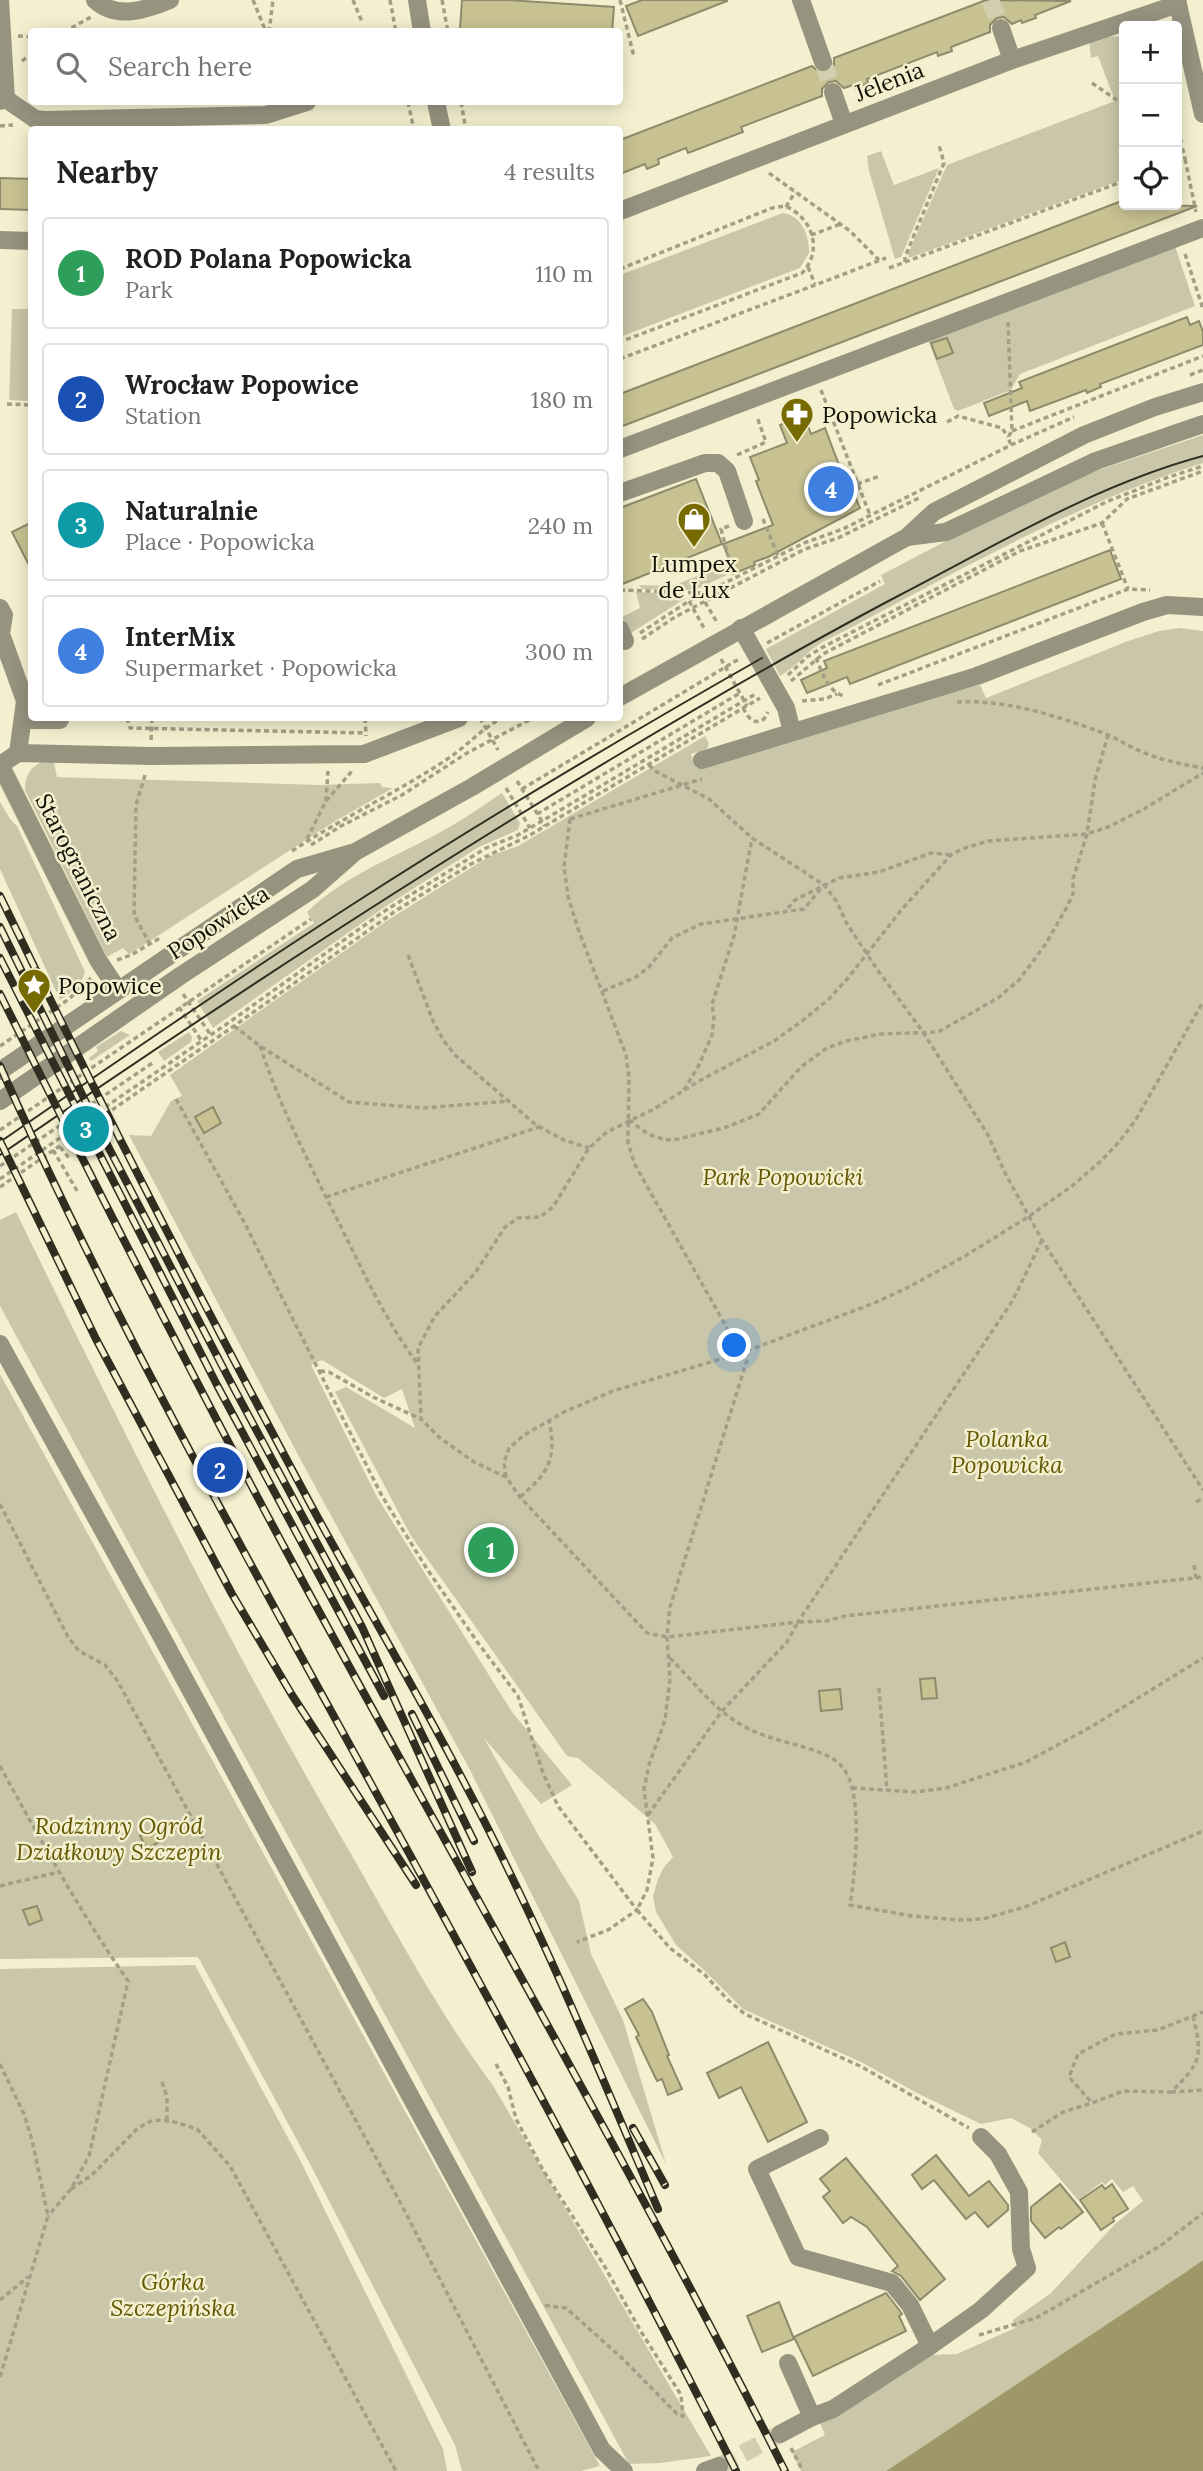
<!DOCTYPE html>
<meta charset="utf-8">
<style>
:root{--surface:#fff;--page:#f2f2f2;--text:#222;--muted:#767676;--line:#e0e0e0;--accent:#776a01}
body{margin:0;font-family:Lora,serif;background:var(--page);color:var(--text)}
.controls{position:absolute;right:21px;top:21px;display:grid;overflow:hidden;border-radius:7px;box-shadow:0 4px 18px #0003}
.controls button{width:63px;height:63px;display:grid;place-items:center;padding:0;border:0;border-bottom:2px solid var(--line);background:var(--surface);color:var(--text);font:35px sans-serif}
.you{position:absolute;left:735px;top:1346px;width:24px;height:24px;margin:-18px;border:5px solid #fff;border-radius:50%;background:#1a73e8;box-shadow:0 0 0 10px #1a73e833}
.badge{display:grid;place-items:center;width:46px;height:46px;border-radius:50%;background:var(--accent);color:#fff;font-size:23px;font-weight:700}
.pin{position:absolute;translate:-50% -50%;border:4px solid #fff;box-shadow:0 2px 7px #0006}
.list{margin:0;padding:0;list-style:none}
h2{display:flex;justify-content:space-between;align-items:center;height:91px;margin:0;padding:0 28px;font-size:30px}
h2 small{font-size:23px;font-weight:400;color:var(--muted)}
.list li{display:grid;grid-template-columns:46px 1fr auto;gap:21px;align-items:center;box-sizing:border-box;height:112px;margin:0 14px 14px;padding:0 14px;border:2px solid var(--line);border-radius:7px}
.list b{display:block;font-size:26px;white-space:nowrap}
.list p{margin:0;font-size:23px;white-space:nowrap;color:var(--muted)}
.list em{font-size:23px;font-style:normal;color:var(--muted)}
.icon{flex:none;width:38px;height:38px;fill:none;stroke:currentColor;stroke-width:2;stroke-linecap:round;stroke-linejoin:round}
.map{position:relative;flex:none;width:1203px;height:2471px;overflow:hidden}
.search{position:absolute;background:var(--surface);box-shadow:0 4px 18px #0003;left:28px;top:28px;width:595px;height:77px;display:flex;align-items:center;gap:18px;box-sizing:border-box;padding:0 24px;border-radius:7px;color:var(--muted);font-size:26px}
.panel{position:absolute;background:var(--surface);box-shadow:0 4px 18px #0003;left:28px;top:126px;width:595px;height:595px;border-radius:7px}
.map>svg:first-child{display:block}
</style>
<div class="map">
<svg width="1203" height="2471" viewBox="0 0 1203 2471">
<rect width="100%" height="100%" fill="#f4f0cf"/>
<!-- green -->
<g fill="#cac6a9">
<path d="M1124,36v143l-215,79 -1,-4 39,-89 168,-64 -17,-45 -7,2 -2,-18 9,-3z"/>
<path d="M881,151l13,34 45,-17 -38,89 -6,2 -26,-88 -2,-15z"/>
<path d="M783,213c19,3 26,22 26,40l-9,15 -180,69v-62z"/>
<path d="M1175,246l20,60 -175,68 -9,16 -53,21 -4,-2 -26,-69z"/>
<path d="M12,309h19v92l-22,-1z"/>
<path d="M1203,435v28c-134,42 -256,115 -380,179 -16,9 -27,25 -43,34l-14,-27 119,-65 -4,-9 67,-35 112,-53 36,-16z"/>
<path d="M725,565l4,9 -34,16 -53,-1 -3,-4 33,1z"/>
<path d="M636,592l48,2 2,4 -55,35 -9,-16 18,-9z"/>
<path d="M1180,628l23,3v1629l-317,211h-85l-9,-19 33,-17 -5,-12 109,-68 28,-1 58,-26 -2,-8 38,-27 64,-69 28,-23 -10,-15 -10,6 -11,-13 -7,6 -3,-3 -24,18 -40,-47 4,-13 -12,-12 -19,-10 -30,6 -64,-31 -56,-31 -118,-53 -38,-38 -29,-26 -20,-33 -3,-16 5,-17 6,-12 9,-10 -18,-33 -77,-66 -11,-2 -156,-220 -76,-144 11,-5 69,41 -13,-39 -18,9 -62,-38 -11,5 66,132 135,215 60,73 -31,19 -57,-66 56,100 39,63 12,53 32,66 43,144 -196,-394 -166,-304 -175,-331 22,1 20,-35 11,-5 -12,-21 218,-155 102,-64 28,-10 187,-110 4,7 -2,6 -16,5 5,14 193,-59 91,-24 6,13 142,-57 31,-10z"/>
<path d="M53,758l4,19 263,8 60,-2 2,4 11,1 -61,35 -193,125 -10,6 -6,-6 -16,9 -82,-167c0,-20 10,-27 28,-32z"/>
<path d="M502,793l18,30 -2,7 -39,17 -93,59 -173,122 -16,-27 117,-78 -7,-11c37,-36 86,-54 130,-78 23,-12 44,-27 65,-41z"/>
<path d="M0,802l10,17 7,7 68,146c-4,15 -13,20 -25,28l-60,-131z"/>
<path d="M121,1031l9,4 -39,26 -2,-3 9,-7 -2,-4z"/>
<path d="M189,1032l3,5 -1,5 -27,19 -6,-9z"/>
<path d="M16,1212c106,217 213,434 335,642 45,78 87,158 141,230l219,372 -51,7 -31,1 -629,-1158v-86z"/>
<path d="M0,1374l600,1092 -19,5h-119l-7,-26 -145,-281 -112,-207 -198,2z"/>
<path d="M195,1965l106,197 142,287 4,22h-447v-502z"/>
</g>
<!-- water -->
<path fill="#9d9769" d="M1203,2260v211h-317l298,-198z"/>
<!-- building -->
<g fill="#c8c292" stroke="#8e8a6c" stroke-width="2">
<path d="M462,0h46l106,7 -2,25h-112l-40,-3z"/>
<path d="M642,0h85v1l-89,35 -12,-30z"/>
<path d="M986,0l85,1 -36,14 1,3 -14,5 -1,-3 -9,4 -8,-7 -7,1 -7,7v7l-39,15 1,4 -14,5 -1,-4 -70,27 1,4 -13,6 -2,-4 -9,3 -8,-7 -7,1 -7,7v7l-81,31 2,5 -55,21 -2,-5 -28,11 1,5 -12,5 -2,-5 -25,10v-34l192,-74 8,7 7,-1 7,-7v-7z"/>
<path d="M0,178l32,1v31l-32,-1z"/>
<path d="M1124,200v5l73,1 -577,221v-33z"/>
<path d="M1187,317l3,8 9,-4 4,11v13l-103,39 1,3 -14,6 -1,-3 -56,21 -3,-10 -38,15 -5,-13 38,-15 -3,-6z"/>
<path d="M947,338l6,15 -16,6 -6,-16z"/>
<path d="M804,415l7,19 14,-6 25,66 3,-2 7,16 -92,49 -14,5 1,3 -20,8 -12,-29 50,-19 -17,-44 3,-1 -9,-23 37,-14 -7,-18z"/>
<path d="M696,479l26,65 -102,41v-77z"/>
<path d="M32,522v49l-20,-39z"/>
<path d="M1110,550l11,29 -271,105 -3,-7 -40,16 -6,-13 26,-12 -3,-7z"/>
<path d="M213,1107l8,16 -17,10 -9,-16z"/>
<path d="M935,1678l2,20 -15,1 -2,-20z"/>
<path d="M840,1689l2,20 -21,2 -2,-20z"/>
<path d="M154,1828l6,13 -13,8 -7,-13z"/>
<path d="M37,1906l5,14 -13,5 -6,-15z"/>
<path d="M1065,1942l5,15 -14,5 -5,-14z"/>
<path d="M643,1999l9,13 17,43 -2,1 15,33 -14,6 -6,-16 -5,2 -21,-44 3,-2 -14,-26z"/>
<path d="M768,2042l39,80 -39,20 -27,-55 -22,11 -12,-25z"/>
<path d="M936,2155l33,41 20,-15 19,24v5l-20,17 -13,-15 -9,7 -32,-39 -12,9 -10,-14z"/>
<path d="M846,2158l99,121 -25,21 -19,-24 -9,-5 6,-5 -31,-39 -16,-10 -8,6 -20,-26 7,-6 -10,-12z"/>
<path d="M1060,2184l23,28 -22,17 -2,-2 -14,11 -14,-17v-14z"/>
<path d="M1112,2184l16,25 -15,9 1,3 -13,9 -21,-30 22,-15 3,4z"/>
<path d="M886,2293l14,18 2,3 -3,2 7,15 -93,45 -19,-39z"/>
<path d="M779,2302l15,37 -32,13 -15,-36z"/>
</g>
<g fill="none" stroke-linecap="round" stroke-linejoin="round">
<!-- minor-tunnel -->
<g stroke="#d2cfb1" stroke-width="18" stroke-dasharray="18 9" stroke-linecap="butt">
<path d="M990,0l11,28"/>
<path d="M823,62l10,30"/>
<path d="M719,2466l61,-32"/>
</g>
<!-- path -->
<g stroke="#a29f86" stroke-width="3.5" stroke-dasharray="5 3.5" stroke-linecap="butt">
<path d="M253,0l13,32"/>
<path d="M353,0l9,22"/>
<path d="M390,0l6,32"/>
<path d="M442,0l6,32"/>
<path d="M620,0l14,57"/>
<path d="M64,32l27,-15"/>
<path d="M269,32l4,-32"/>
<path d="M18,36l14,1"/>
<path d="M22,61l10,-8"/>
<path d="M1092,83l32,22"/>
<path d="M408,102l6,28"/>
<path d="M461,102l5,28"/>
<path d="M1177,121l5,25"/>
<path d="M0,126l13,-1"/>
<path d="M1177,142l5,4 3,13"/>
<path d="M1177,162l8,-3 11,53"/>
<path d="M769,173l81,58 29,29"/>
<path d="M786,207l9,-15"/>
<path d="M811,235l30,-11"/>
<path d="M1185,254l18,55"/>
<path d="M905,262v-5l39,-94 -5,-18"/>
<path d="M808,267l7,17"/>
<path d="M889,268l235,-87"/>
<path d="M620,269l152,-61 13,-2c27,11 39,44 17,67l-182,69"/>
<path d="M1008,322l4,109 -4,6 3,8"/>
<path d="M620,359l266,-101"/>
<path d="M1190,375l13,-5"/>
<path d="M821,390l49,125"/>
<path d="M7,404l25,1"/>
<path d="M947,422l11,-6 44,12 6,9"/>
<path d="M1012,431l191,-75"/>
<path d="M737,455l29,-13 -9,-25"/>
<path d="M857,484l23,-8"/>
<path d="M763,519l15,37"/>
<path d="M1102,523l26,66"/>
<path d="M729,526l-8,3 13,49"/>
<path d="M620,590l85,3"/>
<path d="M689,601l16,29"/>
<path d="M705,602l13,22"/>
<path d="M640,633l49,-32 115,-58 39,-14 168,-84 63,-28"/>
<path d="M642,639l33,-22 130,-68 33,-11 83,-41"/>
<path d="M767,643l113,-62"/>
<path d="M816,658c6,14 12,34 28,38"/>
<path d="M721,659l26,47"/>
<path d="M788,675l19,-18 16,-10 283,-145 60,-24 37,-12"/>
<path d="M791,681l32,-27 197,-103 82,-28 25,-24 76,-28"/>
<path d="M878,685l250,-96 22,1"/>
<path d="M802,701l22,-2 13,-5"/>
<path d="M957,702c50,-3 103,15 149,32 12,5 22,12 34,17 20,9 41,13 63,17"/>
<path d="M743,708c5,9 10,18 21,11l4,-7"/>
<path d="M127,718l3,10 235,5"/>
<path d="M365,718l1,18"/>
<path d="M480,718l18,32"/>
<path d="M151,740l1,-22"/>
<path d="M649,765l6,6 54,28 43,39 72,47 13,17 10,22 32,48 44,60 65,103 18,40 36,65 161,250"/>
<path d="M145,775l-9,30 -2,110 16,29"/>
<path d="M517,781l28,45"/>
<path d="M506,788l24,40"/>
<path d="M522,789l217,-130"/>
<path d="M326,801l26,-30"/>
<path d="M537,814l203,-121"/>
<path d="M570,819l132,-40"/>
<path d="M570,819l-6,48 4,29 9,30 49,129 3,23 -1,64 6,21 107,190"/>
<path d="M307,839l19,-38 2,-30"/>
<path d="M311,845l30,-19 61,-31 65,-42 66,-35"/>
<path d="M292,851c50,-33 104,-58 154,-91 20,-13 35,-31 56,-42"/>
<path d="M788,908l7,-8 44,-22 40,-6 52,-19 20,2"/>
<path d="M408,955l25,66 11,20 12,15 80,69 28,15 25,8"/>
<path d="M117,960l14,-5 29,-17"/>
<path d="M603,991l33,-14 13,-10 23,-29 29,-14 103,-15 20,-24"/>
<path d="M183,994l27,40"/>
<path d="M179,1007l22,33"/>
<path d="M234,1026l26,20 89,56 74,6 87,-7"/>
<path d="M0,1046l69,-47 22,-21"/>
<path d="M260,1046c20,61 50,119 79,177 24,48 46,97 78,140"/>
<path d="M684,1090l14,-23 14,-32 2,-16 -2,-15 22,-68 18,-98"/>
<path d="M176,1099l68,123 138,274 45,73 51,74 40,53 25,77 15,33 79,104 -29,20 -31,12"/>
<path d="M629,1120l19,14 17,6 13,-1 46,-11 35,-14 42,-47 26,-19 19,-7 35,-7 57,-2 60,-34 21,-18 26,-35 22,-38 6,-13v-15l14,-45 8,-54 13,-45"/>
<path d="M0,1130l311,-211"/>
<path d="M60,1147l10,12"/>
<path d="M53,1150l26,44"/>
<path d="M0,1166l154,-104"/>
<path d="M0,1179l231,-158 152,-109 103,-64 32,-13 24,-14 215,-128"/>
<path d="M0,1187l234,-161 163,-116 74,-46 59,-29 230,-137"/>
<path d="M326,1197l213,-70"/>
<path d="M1042,1240l-29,60 -215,322 -131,15 -20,-4 -127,-136 -14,-20 -32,-15 -34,-24 -19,-19 -3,-71 17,-32 40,-43 30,-46 13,-9 22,-1 13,-10 36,-59 18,-16 47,-23 45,-28 75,-40 28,-20 27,-22 19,-21 54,-69 49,-54 11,-6 26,-8 99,-7 21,-7 36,-18 59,-36"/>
<path d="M747,1351v9l-77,247 -3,30 3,42 -5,41 -16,45 -5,24 9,69 -6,32 -10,20 33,38 35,27 23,25 17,14 115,52 109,62"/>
<path d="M320,1371l9,1 44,25 48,22"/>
<path d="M506,1477l-2,-15 5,-14 15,-13 40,-23 49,-21 128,-38 131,-49 37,-17 56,-31 63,-39 44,-31 29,-25 17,-18 17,-22 68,-119"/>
<path d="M520,1497c29,-24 37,-39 29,-77"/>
<path d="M1196,1502l7,-4"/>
<path d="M0,1504l68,133 11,14 26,14 12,15 283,522 139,269"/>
<path d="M1194,1565l2,13"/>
<path d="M670,1658c24,24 45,53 75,69 24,13 51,16 76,26 8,3 17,8 22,15 21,25 12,106 7,137l62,11 46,4 25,-1 42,-12 178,-76"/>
<path d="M879,1688l8,102"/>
<path d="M0,1766c40,73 80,146 128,215l-39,175 -18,33 -23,27"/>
<path d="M852,1788l64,4 30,-4 80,-26 65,-35 112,-69"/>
<path d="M648,1815l74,-104 65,-69 11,-20 28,-1 19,-5 358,-39"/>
<path d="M0,1886l59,-14"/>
<path d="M1193,2016c10,41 8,47 -22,76l-48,-1 -31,12 -23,-26 9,-23 38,-20 42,-4 45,-18"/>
<path d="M0,2064l24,50 8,26 16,76 -48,161"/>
<path d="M496,2064l12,23 8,32 27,51 62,97 35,63 41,65 2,21 -6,-2 -54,-55 -57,-51 -24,-3"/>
<path d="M162,2082l5,15v24"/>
<path d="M1171,2092l32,-2"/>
<path d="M1032,2132l31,-20 29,-9"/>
<path d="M71,2189l21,-14 46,-47 15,-8 18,1 26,8 33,37 166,305"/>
<path d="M0,2300l28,-23"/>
<path d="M979,2335l57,-17 124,-72 43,-33"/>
<path d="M791,2448l12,23"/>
</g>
<!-- minor -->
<g stroke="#96937f" stroke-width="18">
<path d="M0,0l6,99"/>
<path d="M95,0c22,20 51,10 75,0"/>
<path d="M417,0l5,32"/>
<path d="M801,0l22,62"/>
<path d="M1177,0l26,114"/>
<path d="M1001,28l11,32"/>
<path d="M833,92l11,32"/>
<path d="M0,101l6,-2 29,20 10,1 221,-5 41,-13"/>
<path d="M436,102l6,28"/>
<path d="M620,211l392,-151 166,-56"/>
<path d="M0,240l32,1"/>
<path d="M620,449l583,-221"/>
<path d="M620,493l85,-30h13l9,8 17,50"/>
<path d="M907,537l39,-5 150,-71 107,-37"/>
<path d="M0,608l4,7 -3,19 24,67 -7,52"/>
<path d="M741,628l45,80 6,24"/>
<path d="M620,629l5,12"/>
<path d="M620,697l287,-160 27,-25 150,-77 71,-28 48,-15"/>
<path d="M24,720h36"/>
<path d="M702,760l275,-84 166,-64 24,-7 36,2"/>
<path d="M0,764l98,196 20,30"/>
<path d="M0,765l18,-12 133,3 213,-2 95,-36"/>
<path d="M0,1071l297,-202 55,-16"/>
<path d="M0,1101l180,-125 133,-87 42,-37 117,-65 115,-69"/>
<path d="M0,1344l152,275 450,831 22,21"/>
<path d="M820,2138l-63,31 41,88 94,26 18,22 20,41"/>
<path d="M788,2363l24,54"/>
<path d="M780,2434l32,-17 21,-8 97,-63 51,-36 46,-42 -6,-19 -2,-57 -21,-38 -17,-17"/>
<path d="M705,2471l14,-5"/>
</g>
<!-- tram -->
<g stroke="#2f2e20" stroke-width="2">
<path d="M0,1142c116,-80 232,-160 350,-236 135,-87 273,-169 412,-248"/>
<path d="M0,1155c202,-139 407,-274 618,-400 92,-55 185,-109 280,-159 99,-51 197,-111 305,-140"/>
</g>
<defs>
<g id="rail">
<path d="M0,896c99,206 204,410 312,611 65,119 135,236 194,358 55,112 103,229 152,344"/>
<path d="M0,927l99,202 130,250 133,248 110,245"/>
<path d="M0,958l217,427 167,311"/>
<path d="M0,994c96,193 194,386 296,575 163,301 335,597 489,902"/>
<path d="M0,1066c106,238 232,465 358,694 129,235 257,471 378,711"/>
<path d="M0,1141l96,198 136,255 60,101 124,190"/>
<path d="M412,1714l62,127"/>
<path d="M633,2128l32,57"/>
</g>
</defs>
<!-- rail casing -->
<use href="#rail" stroke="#2f2e20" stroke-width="8"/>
<!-- rail -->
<use href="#rail" stroke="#f4f0cf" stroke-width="5" stroke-dasharray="16" stroke-linecap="butt"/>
</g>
<!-- icons -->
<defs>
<symbol id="pharmacy-pin" viewBox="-11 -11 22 30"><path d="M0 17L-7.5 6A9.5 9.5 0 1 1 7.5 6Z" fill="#776a01" stroke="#f4f0cf"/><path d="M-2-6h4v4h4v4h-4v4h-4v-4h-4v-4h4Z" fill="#fff"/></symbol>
<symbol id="shop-pin" viewBox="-11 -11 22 30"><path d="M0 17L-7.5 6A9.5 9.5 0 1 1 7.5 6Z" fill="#776a01" stroke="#f4f0cf"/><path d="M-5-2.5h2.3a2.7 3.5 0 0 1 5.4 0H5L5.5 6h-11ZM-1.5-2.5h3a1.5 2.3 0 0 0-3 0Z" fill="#fff"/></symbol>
<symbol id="sight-pin" viewBox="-11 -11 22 30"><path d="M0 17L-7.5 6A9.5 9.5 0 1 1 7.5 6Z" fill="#776a01" stroke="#f4f0cf"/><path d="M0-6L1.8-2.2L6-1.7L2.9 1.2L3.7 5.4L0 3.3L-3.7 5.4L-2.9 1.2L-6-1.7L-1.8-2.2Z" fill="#fff"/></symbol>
</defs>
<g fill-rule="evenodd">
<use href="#pharmacy-pin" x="778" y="395" width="38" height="52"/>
<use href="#shop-pin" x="675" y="500" width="38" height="52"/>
<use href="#sight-pin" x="15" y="966" width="38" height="52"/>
</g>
<g text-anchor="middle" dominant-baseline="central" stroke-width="5" stroke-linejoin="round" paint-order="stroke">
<!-- street labels -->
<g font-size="23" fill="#131207" stroke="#f4f0cf">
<text transform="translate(889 81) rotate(-21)">Jelenia</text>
<text transform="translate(79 867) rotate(63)">Starograniczna</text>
<text transform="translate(218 922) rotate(-33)">Popowicka</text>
</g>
<!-- poi labels -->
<g font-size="23" fill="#131207" stroke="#f4f0cf" text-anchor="start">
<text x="822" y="414">Popowicka</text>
<text x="694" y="563" text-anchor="middle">Lumpex<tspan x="694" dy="26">de Lux</tspan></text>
<text x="58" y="985">Popowice</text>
</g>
<!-- park labels -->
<g font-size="23" font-style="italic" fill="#635804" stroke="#f4f0cf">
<text x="783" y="1176">Park Popowicki</text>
<text x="1007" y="1438">Polanka<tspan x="1007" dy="26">Popowicka</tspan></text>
<text x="119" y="1825">Rodzinny Ogród<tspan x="119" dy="26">Działkowy Szczepin</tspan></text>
<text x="173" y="2281">Górka<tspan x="173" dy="26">Szczepińska</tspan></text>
</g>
</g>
</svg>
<div class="controls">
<button>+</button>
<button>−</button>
<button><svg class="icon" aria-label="locate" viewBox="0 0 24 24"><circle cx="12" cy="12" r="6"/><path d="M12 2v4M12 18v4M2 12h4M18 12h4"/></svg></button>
</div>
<div class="you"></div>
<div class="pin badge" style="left:491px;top:1550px;background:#2e9e5b">1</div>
<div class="pin badge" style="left:220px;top:1470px;background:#1a4fb4">2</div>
<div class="pin badge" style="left:86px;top:1129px;background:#0f9aa8">3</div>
<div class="pin badge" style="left:831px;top:489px;background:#3f7fe0">4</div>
<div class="search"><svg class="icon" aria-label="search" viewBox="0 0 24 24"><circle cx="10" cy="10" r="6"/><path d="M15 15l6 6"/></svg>Search here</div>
<section class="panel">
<h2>Nearby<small>4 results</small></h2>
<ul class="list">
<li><span class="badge" style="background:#2e9e5b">1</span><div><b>ROD Polana Popowicka</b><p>Park</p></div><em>110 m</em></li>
<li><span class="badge" style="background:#1a4fb4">2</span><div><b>Wrocław Popowice</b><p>Station</p></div><em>180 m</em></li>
<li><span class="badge" style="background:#0f9aa8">3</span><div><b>Naturalnie</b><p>Place · Popowicka</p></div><em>240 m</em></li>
<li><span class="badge" style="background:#3f7fe0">4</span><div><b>InterMix</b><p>Supermarket · Popowicka</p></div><em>300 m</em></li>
</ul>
</section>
</div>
